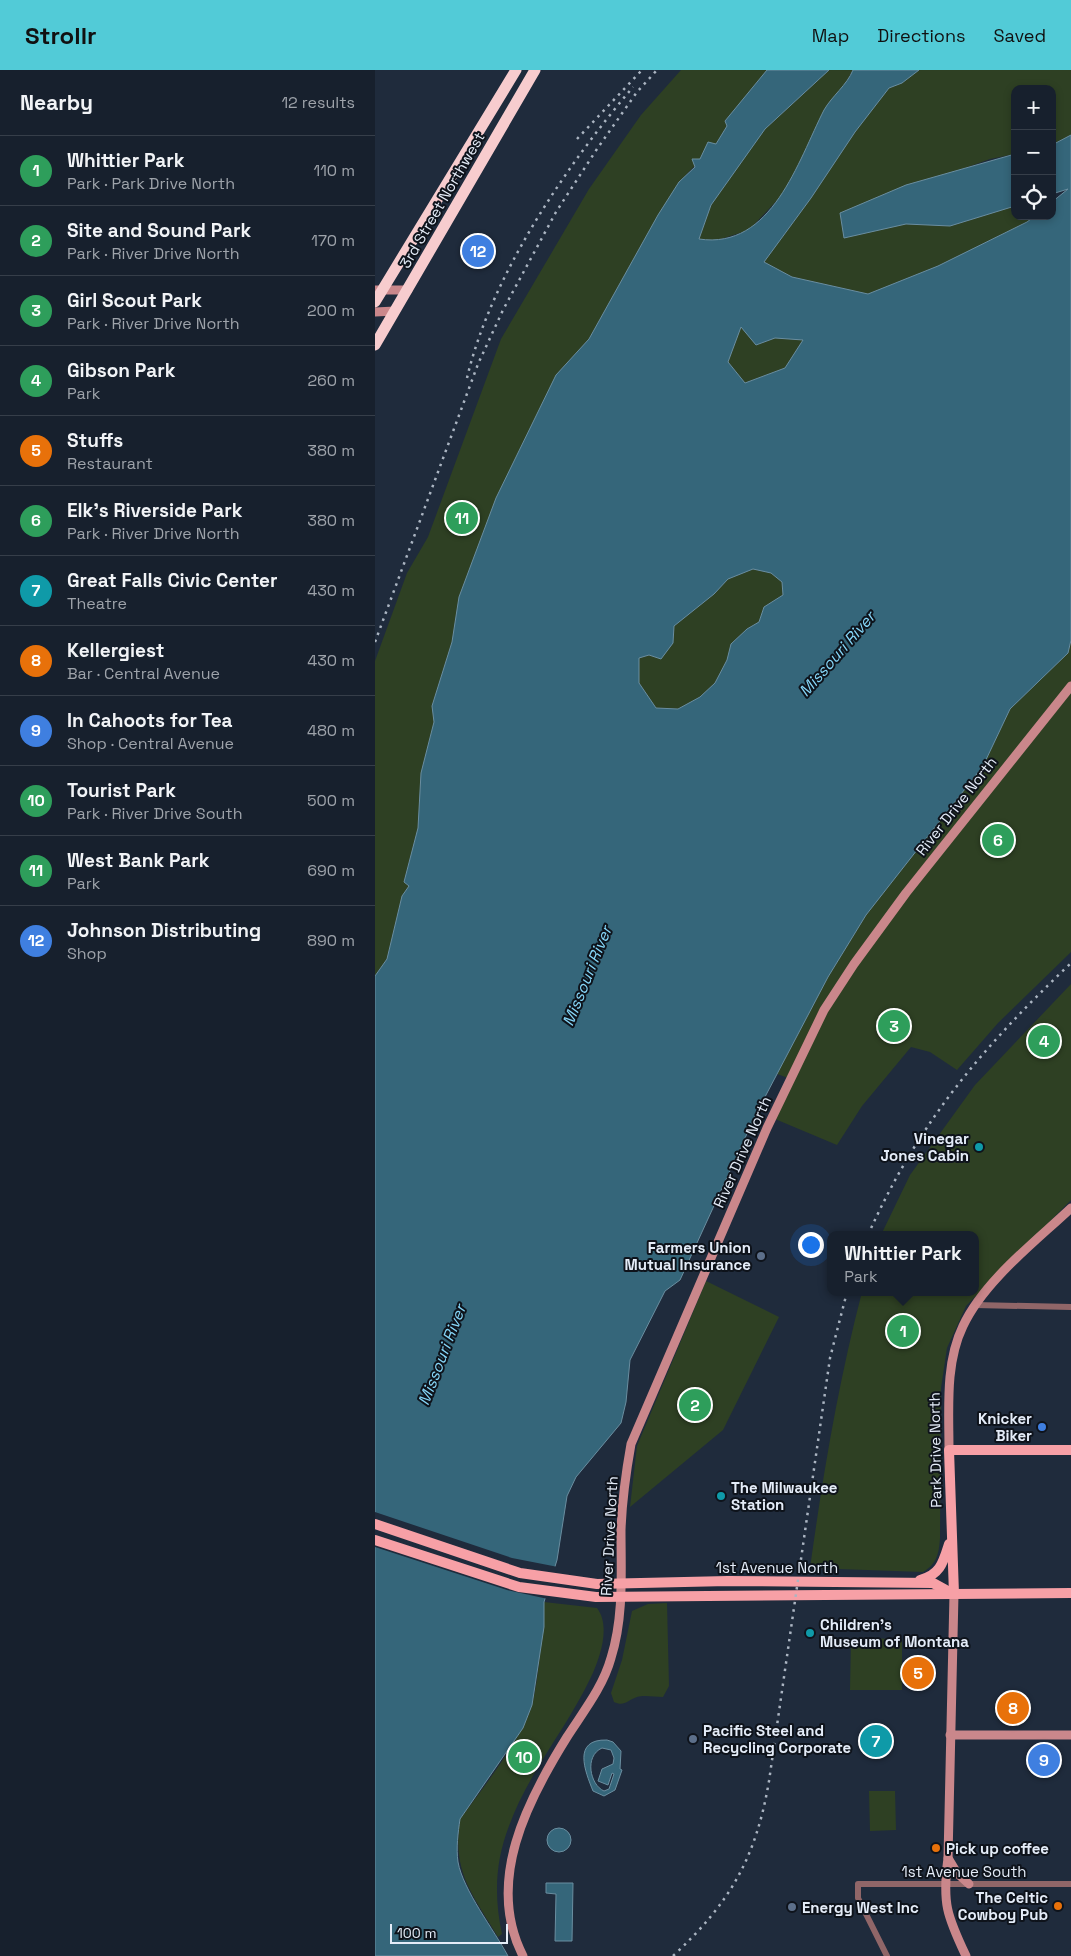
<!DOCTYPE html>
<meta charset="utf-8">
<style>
:root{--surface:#17202d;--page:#242d39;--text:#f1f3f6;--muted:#9ea3aa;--line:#363e49;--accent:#52cbd7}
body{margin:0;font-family:"Space Grotesk",sans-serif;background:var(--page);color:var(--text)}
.controls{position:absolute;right:15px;top:15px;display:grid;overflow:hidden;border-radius:10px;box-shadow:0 2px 8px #0003}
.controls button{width:45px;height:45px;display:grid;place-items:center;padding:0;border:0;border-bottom:1px solid var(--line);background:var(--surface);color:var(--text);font:25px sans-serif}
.scale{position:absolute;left:15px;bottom:12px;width:118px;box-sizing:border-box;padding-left:5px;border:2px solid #e4ecf8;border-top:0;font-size:14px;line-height:18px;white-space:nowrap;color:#e4ecf8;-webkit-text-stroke:4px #0e131b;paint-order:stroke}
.you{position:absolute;left:435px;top:1174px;width:18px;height:18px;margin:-12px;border:4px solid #fff;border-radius:50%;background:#1a73e8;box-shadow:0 0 0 8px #1a73e833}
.badge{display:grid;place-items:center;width:32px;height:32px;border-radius:50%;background:var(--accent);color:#fff;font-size:16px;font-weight:700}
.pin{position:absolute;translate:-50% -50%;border:2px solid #fff;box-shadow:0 1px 5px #0006}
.popup{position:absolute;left:452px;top:1161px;width:152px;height:65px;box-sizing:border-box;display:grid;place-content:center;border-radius:10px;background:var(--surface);filter:drop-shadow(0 1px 4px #0005);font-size:16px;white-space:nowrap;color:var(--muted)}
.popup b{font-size:19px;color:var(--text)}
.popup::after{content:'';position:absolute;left:50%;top:100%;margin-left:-10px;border:10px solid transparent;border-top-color:var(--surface)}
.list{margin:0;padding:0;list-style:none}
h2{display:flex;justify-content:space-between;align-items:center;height:65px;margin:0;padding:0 20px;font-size:21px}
h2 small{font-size:16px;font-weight:400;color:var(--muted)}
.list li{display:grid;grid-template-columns:32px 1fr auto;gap:15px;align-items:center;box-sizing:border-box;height:70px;padding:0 20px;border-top:1px solid var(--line)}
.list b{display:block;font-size:19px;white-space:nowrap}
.list p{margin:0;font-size:16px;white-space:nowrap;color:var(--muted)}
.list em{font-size:16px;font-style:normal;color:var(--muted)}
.icon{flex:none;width:28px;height:28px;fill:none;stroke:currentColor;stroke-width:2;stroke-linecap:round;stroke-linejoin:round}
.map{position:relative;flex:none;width:696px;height:1886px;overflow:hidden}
header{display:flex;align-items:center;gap:30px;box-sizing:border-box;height:70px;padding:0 25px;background:var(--accent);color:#111}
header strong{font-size:24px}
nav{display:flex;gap:28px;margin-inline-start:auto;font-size:18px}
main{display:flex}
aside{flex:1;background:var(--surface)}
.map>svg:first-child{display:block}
</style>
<header>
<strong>Strollr</strong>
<nav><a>Map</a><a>Directions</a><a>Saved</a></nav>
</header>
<main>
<aside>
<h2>Nearby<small>12 results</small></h2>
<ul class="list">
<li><span class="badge" style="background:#2e9e5b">1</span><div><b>Whittier Park</b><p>Park · Park Drive North</p></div><em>110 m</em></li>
<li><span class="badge" style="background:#2e9e5b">2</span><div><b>Site and Sound Park</b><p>Park · River Drive North</p></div><em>170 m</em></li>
<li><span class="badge" style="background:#2e9e5b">3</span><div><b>Girl Scout Park</b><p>Park · River Drive North</p></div><em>200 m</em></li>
<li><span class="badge" style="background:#2e9e5b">4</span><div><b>Gibson Park</b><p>Park</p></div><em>260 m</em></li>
<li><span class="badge" style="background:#e8710a">5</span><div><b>Stuffs</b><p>Restaurant</p></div><em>380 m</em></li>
<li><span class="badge" style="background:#2e9e5b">6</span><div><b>Elk's Riverside Park</b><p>Park · River Drive North</p></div><em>380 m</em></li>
<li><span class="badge" style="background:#0f9aa8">7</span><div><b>Great Falls Civic Center</b><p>Theatre</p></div><em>430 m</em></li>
<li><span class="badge" style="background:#e8710a">8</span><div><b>Kellergiest</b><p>Bar · Central Avenue</p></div><em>430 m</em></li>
<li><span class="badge" style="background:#3f7fe0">9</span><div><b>In Cahoots for Tea</b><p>Shop · Central Avenue</p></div><em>480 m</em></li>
<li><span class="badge" style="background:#2e9e5b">10</span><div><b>Tourist Park</b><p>Park · River Drive South</p></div><em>500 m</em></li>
<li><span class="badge" style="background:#2e9e5b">11</span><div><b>West Bank Park</b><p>Park</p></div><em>690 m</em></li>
<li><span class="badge" style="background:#3f7fe0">12</span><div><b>Johnson Distributing</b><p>Shop</p></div><em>890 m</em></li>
</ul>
</aside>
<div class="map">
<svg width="696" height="1886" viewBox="0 0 696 1886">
<rect width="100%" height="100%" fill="#1f2b3c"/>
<!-- green -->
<g fill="#2e4023">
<path d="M306,0h86l-42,51 2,5 -11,18 -37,38 -90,157 -33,36 -97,222 -7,45 -20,64 2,16 -13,51 -3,55 -14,53 5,5 -7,10 -15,63 -12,17v-315l32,-88 21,-36 73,-198 88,-150 52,-74z"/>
<path d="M454,0h24l-70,124 -34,36 -34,11 -16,-2 12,-34 54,-76z"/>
<path d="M544,0h152v65l-19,10v-56h-37v65l-25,5 -150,54 4,24 62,-13 44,2 65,-20v10h20l-8,6 -89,44 -70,28 -76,-17 -28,-15 47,-64 44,-66 34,-44 13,-5z"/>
<path d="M366,256l15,19 19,-7 29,1 -19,29 -40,15 -17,-21z"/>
<path d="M378,499l18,4 11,9 1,13 -19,12 -5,15 -12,7 -16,15 -4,16 -12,23 -15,14 -22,12 -22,-1 -17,-25v-25l10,-3 12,3 12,-15 1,-17 40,-32 14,-15z"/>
<path d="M696,570v312l-73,71 -41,47 -27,-18 -19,-5 -49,59 -25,39 -62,-26 19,-39 -17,-6 51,-97 38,-62 117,-149 27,-57 58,-56z"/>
<path d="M696,914v216l-105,106 -19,42 -6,40 -1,150c-1,15 -3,26 -17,34l-113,-4c13,-93 28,-184 52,-276h113v-57h-94l29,-60 65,-90z"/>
<path d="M331,1211l73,36 -56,113 -93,77 7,-61z"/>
<path d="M169,1532l53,6c14,18 3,50 -6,69 -24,51 -63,96 -82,149 -14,36 -15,71 -7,108l-4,3c-26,-44 -46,-64 -38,-118 21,-28 63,-82 72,-114 8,-33 9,-69 12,-103z"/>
<path d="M292,1533l2,83 -6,11c-8,0 -19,-2 -26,0 -9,3 -13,10 -23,5l-3,-9 11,-33 10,-49 16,-7z"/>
<path d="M476,1568l51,1v51h-52z"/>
<path d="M494,1721h26l1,39 -26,1z"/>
</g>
<!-- water -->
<g fill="#35667a" stroke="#6a8ea0" fill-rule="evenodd">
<path d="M392,0h62l-64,59 -54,76 -12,34c73,11 99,-78 125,-129 8,-14 23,-25 29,-40h66l-17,13 -13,5 -34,44 -44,66 -47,64 28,15 76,17 70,-28 89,-44 8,-6h17v-14l16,-13 -16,5v-49l19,-10v505l-3,13 -58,56 -27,57 -117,149 -38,62 -72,137 -76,166 -15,11 -35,69 -4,42 -5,21 -45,54 -9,19 -10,64 -13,42v25l-12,78 -9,23 -63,91c-2,14 -4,29 -2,43 5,28 36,68 50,94h-133v-980l12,-17 15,-63 7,-10 -5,-4 14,-54 3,-55 13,-51 -2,-16 20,-64 7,-45 37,-99 60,-123 33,-36 69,-124 21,-33 16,-15 -3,-8h8l8,-17 8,2 11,-18 -2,-5zM366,257l15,18 19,-7 28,2 -18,28 -40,15 -17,-21zM378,499l18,4 11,9 1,13 -19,12 -5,15 -12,7 -16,15 -4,16 -12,23 -15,14 -22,12 -22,-1 -17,-25v-25l10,-3 12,4 12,-16 1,-17 40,-32 14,-15z"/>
<path d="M640,84v52l-65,20 -44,-2 -62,14 -4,-25 66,-28z"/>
<path d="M232,1670l6,2 8,9 -1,18 2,1 -7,20 -11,6 -11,-5c-8,-20 -21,-52 14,-51zM227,1678l9,2 3,8 -1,6 -11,5 -4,12 10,4 4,-12 2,1 -5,15 -5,2c-14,-6 -20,-35 -2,-43z"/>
<circle cx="184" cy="1770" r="12"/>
<path d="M171,1813h27l-1,58h-17l1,-47 -10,-1z"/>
</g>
<!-- pier -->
<path fill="#1f2b3c" d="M0,1442l137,46 46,9 -10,32 -41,-9 -132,-43z"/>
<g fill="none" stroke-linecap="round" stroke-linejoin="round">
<!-- street -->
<g stroke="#906668" stroke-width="6">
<path d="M600,1235l96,2"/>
<path d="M512,1886l-29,-58v-14h213"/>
</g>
<!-- secondary -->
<g stroke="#ca878b" stroke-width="9">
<path d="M0,220h33"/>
<path d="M0,242l20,-1"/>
<path d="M574,1380c0,-41 -4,-87 14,-124 21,-45 72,-84 108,-118"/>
<path d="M579,1524l-6,264c-6,45 -1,58 18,98"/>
<path d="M575,1665h121"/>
<path d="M573,1788l9,15 12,11"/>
<path d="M148,1886c-38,-74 4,-155 44,-219 16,-25 36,-50 44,-79 13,-41 10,-86 10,-128 1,-29 5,-58 10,-86l136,-316 57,-118 30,-46 52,-71 165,-207"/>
</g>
<!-- primary -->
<g stroke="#f7a0a6" stroke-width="10">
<path d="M0,1454l145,49 77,11 131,-3 205,2 20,11"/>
<path d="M0,1470l144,47 77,10 475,-4"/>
<path d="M545,1510c20,-5 23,-17 29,-36"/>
<path d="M579,1524l-5,-144h122"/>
</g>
<!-- highway -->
<g stroke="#f7ccce" stroke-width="11">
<path d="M0,232l141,-232"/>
<path d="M0,275l160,-275"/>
</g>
<!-- rail -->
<g stroke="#abb5c2" stroke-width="2.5" stroke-dasharray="2.5 5" stroke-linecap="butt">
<path d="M202,69l65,-69"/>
<path d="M92,308c24,-102 99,-212 166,-291"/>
<path d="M0,572l103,-278 25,-54 53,-98 41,-63 40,-57 20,-22"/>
<path d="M493,1165c51,-114 114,-187 203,-272"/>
<path d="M298,1886c57,-53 83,-98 96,-175l61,-423 17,-66"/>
</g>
</g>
<!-- markers -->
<g fill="#0f9aa8" stroke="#0e131b" stroke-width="2">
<circle cx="604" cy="1077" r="5"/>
<circle cx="346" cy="1426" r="5"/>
<circle cx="435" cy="1563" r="5"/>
</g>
<g fill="#5c6f8a" stroke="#0e131b" stroke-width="2">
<circle cx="386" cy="1186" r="5"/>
<circle cx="318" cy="1669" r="5"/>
<circle cx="417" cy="1837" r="5"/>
</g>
<circle fill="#3f7fe0" stroke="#0e131b" stroke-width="2" cx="667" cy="1357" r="5"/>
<g fill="#e8710a" stroke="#0e131b" stroke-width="2">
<circle cx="561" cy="1778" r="5"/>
<circle cx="683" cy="1836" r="5"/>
</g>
<g text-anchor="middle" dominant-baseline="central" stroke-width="4" stroke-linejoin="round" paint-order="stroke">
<!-- street labels -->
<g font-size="15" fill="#e4ecf8" stroke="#0e131b">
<text transform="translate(67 130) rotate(-60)">3rd Street Northwest</text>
<text transform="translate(581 736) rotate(-52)">River Drive North</text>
<text transform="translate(367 1082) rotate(-66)">River Drive North</text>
<text transform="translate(560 1380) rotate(-91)">Park Drive North</text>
<text transform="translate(234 1466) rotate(-87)">River Drive North</text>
<text x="402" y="1497">1st Avenue North</text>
<text x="589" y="1801">1st Avenue South</text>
</g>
<!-- poi labels -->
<g font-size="15" font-weight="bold" fill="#e4ecf8" stroke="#0e131b" text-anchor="start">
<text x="594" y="1068" text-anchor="end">Vinegar<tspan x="594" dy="17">Jones Cabin</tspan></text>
<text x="376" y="1177" text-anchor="end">Farmers Union<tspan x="376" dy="17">Mutual Insurance</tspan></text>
<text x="657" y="1348" text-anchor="end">Knicker<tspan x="657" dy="17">Biker</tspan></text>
<text x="356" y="1417">The Milwaukee<tspan x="356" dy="17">Station</tspan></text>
<text x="445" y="1554">Children's<tspan x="445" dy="17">Museum of Montana</tspan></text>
<text x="328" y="1660">Pacific Steel and<tspan x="328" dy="17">Recycling Corporate</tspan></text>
<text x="571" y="1778">Pick up coffee</text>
<text x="673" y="1827" text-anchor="end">The Celtic<tspan x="673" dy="17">Cowboy Pub</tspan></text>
<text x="427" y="1837">Energy West Inc</text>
</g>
<!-- water labels -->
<g font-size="16" font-style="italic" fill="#86d7f9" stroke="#0e131b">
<text transform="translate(462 584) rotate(-49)">Missouri River</text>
<text transform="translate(212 906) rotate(-68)">Missouri River</text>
<text transform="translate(67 1285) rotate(-69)">Missouri River</text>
</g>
</g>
</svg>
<div class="controls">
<button>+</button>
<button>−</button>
<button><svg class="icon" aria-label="locate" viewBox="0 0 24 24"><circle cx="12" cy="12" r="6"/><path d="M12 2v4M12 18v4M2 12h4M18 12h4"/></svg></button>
</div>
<div class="scale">100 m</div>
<div class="you"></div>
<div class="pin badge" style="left:528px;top:1261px;background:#2e9e5b">1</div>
<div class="popup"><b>Whittier Park</b>Park</div>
<div class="pin badge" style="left:320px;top:1335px;background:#2e9e5b">2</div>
<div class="pin badge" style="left:519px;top:956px;background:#2e9e5b">3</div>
<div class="pin badge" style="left:669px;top:971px;background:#2e9e5b">4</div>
<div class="pin badge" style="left:543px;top:1603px;background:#e8710a">5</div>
<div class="pin badge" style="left:623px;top:770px;background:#2e9e5b">6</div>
<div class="pin badge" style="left:501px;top:1671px;background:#0f9aa8">7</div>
<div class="pin badge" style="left:638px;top:1638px;background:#e8710a">8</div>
<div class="pin badge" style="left:669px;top:1690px;background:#3f7fe0">9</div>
<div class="pin badge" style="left:149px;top:1687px;background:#2e9e5b">10</div>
<div class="pin badge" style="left:87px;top:448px;background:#2e9e5b">11</div>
<div class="pin badge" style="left:103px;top:181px;background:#3f7fe0">12</div>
</div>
</main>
